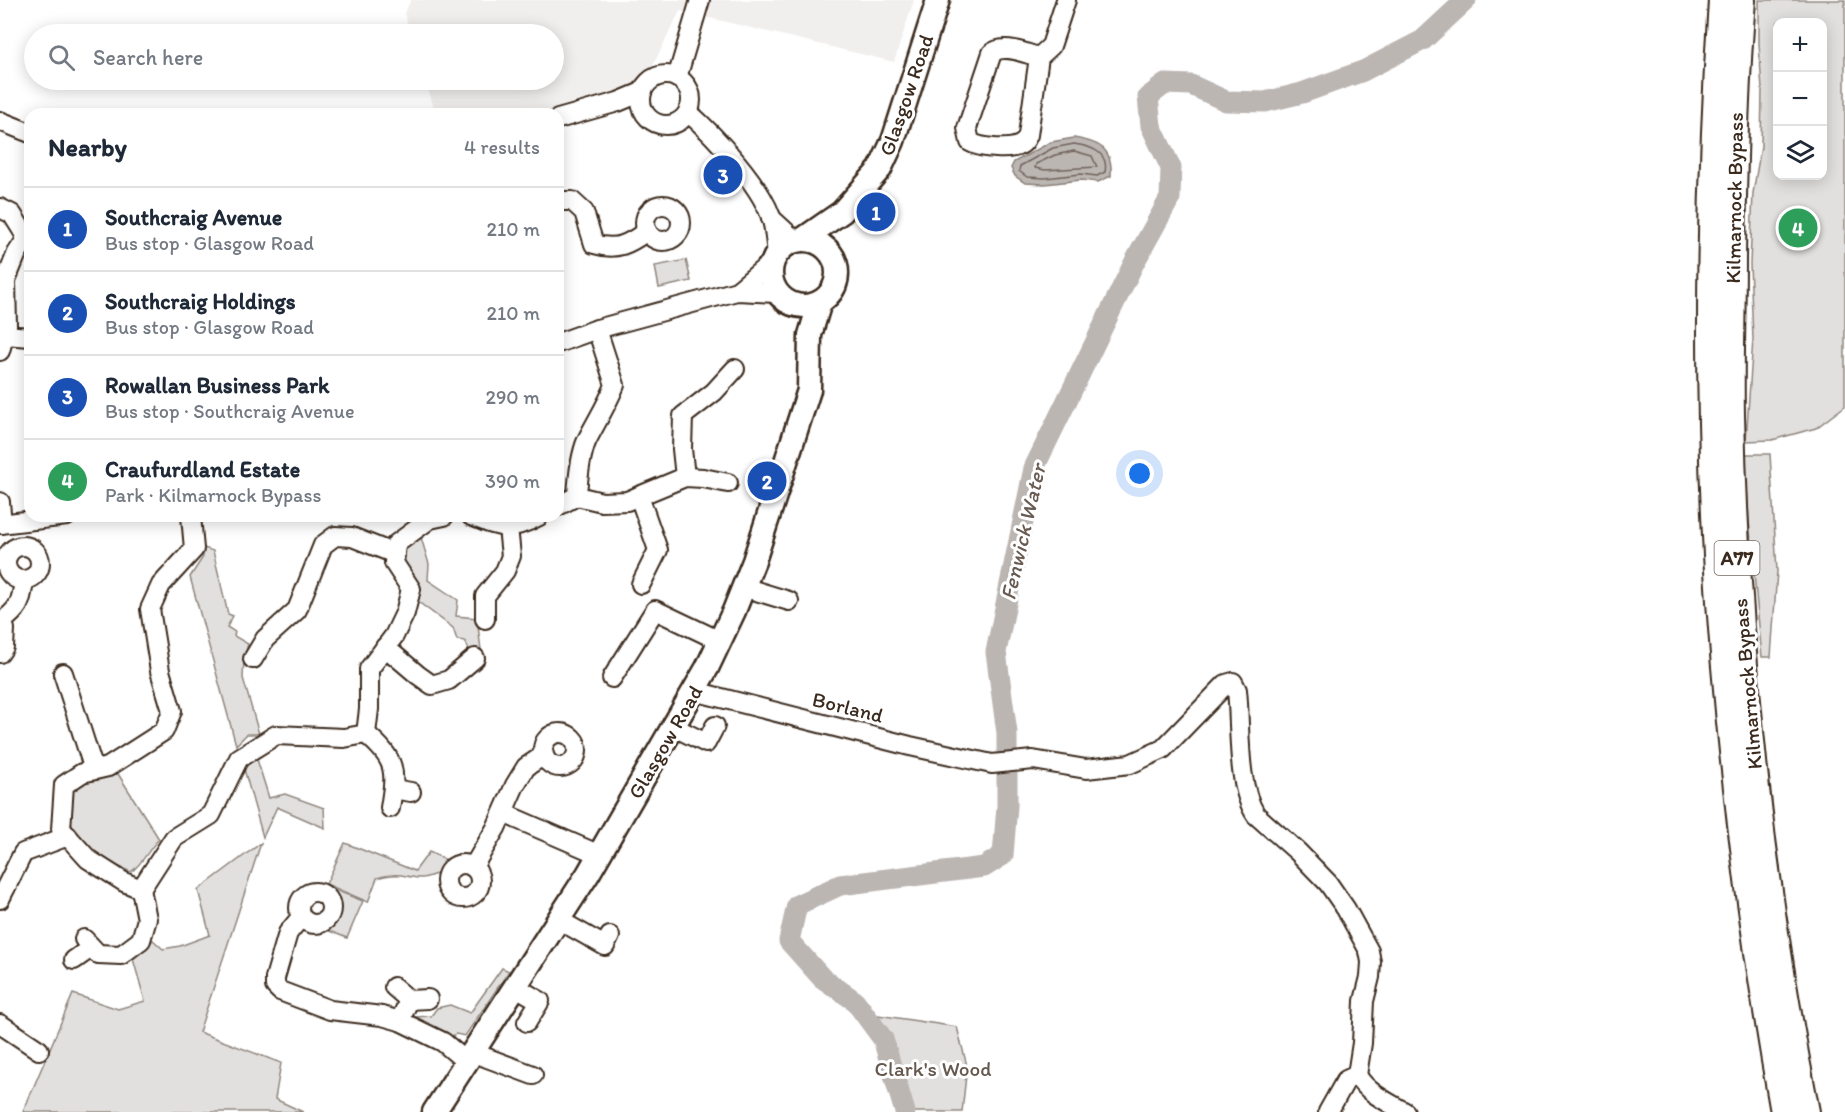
<!DOCTYPE html>
<meta charset="utf-8">
<style>
:root{--surface:#fff;--page:#f6f6f7;--text:#1f2937;--muted:#747a83;--line:#e0e1e3;--accent:#db2777}
body{margin:0;font-family:Itim,sans-serif;background:var(--page);color:var(--text)}
.controls{position:absolute;right:18px;top:18px;display:grid;overflow:hidden;border-radius:12px;box-shadow:0 3px 15px #0003}
.controls button{width:54px;height:54px;display:grid;place-items:center;padding:0;border:0;border-bottom:2px solid var(--line);background:var(--surface);color:var(--text);font:30px sans-serif}
.you{position:absolute;left:1140px;top:474px;width:21px;height:21px;margin:-15px;border:4px solid #fff;border-radius:50%;background:#1a73e8;box-shadow:0 0 0 9px #1a73e833}
.badge{display:grid;place-items:center;width:39px;height:39px;border-radius:50%;background:var(--accent);color:#fff;font-size:20px;font-weight:700}
.pin{position:absolute;translate:-50% -50%;border:3px solid #fff;box-shadow:0 2px 6px #0006}
.list{margin:0;padding:0;list-style:none}
h2{display:flex;justify-content:space-between;align-items:center;height:78px;margin:0;padding:0 24px;font-size:26px}
h2 small{font-size:20px;font-weight:400;color:var(--muted)}
.list li{display:grid;grid-template-columns:39px 1fr auto;gap:18px;align-items:center;box-sizing:border-box;height:84px;padding:0 24px;border-top:2px solid var(--line)}
.list b{display:block;font-size:22px;white-space:nowrap}
.list p{margin:0;font-size:20px;white-space:nowrap;color:var(--muted)}
.list em{font-size:20px;font-style:normal;color:var(--muted)}
.icon{flex:none;width:33px;height:33px;fill:none;stroke:currentColor;stroke-width:2;stroke-linecap:round;stroke-linejoin:round}
.map{position:relative;flex:none;width:1845px;height:1112px;overflow:hidden}
.search{position:absolute;background:var(--surface);box-shadow:0 3px 15px #0003;left:24px;top:24px;width:540px;height:66px;display:flex;align-items:center;gap:15px;box-sizing:border-box;padding:0 21px;border-radius:33px;color:var(--muted);font-size:22px}
.panel{position:absolute;background:var(--surface);box-shadow:0 3px 15px #0003;left:24px;top:108px;width:540px;height:414px;border-radius:18px}
.map>svg:first-child{display:block}
</style>
<div class="map">
<svg width="1845" height="1112" viewBox="0 0 1845 1112">
<rect width="100%" height="100%" fill="#fff"/>
<filter id="ink" filterUnits="userSpaceOnUse"><feTurbulence type="fractalNoise" baseFrequency=".0167" numOctaves="2"/><feDisplacementMap in="SourceGraphic" scale="12" xChannelSelector="R" yChannelSelector="G"/><feConvolveMatrix kernelMatrix="1 2 1 2 8 2 1 2 1" color-interpolation-filters="sRGB"/></filter>
<g filter="url(#ink)">
<!-- built -->
<path fill="#f1efee" d="M411,0h503l-20,62 -214,-51 -30,60 -32,31 -60,12h-122l-11,-34h129v-46h-143l-7,-21z"/>
<!-- green -->
<g fill="#e2e0de" stroke="#8e857e" stroke-width="1.5" fill-rule="evenodd">
<path d="M1759,0h86v406l-29,22 -44,12 -26,1 7,-102 -3,-75 3,-71 8,-46 1,-57 -3,-47zM1778,22h44v154h-44z"/>
<path d="M686,260l5,21 -32,7 -4,-22z"/>
<path d="M1745,454h25l7,117 -6,86h-9l-13,-136z"/>
<path d="M420,534l9,30 -1,16 30,20 -2,16 21,2 4,32 -11,2 -5,-11 -8,-1 -4,-12 -36,-27 -16,-45 4,-13z"/>
<path d="M204,548l9,3 15,63 5,2 -6,11 8,5 -1,4 14,8 -4,14 -1,20 16,56h-12l-11,11 -46,-168 13,-20z"/>
<path d="M256,756l13,42 16,-4 39,14 1,20 -48,-21 -14,30 -19,-68z"/>
<path d="M115,769l44,70c-11,11 -16,24 -28,33 -27,-11 -65,-33 -63,-67 1,-6 4,-13 6,-18l14,-9z"/>
<path d="M261,843l-62,189 82,31 -6,36 28,13h-280l50,-118 45,15 27,-8 -12,-42 20,-19 10,9 17,-3 30,-11 -12,-45z"/>
<path d="M345,843l70,28 14,-19 16,7 -7,14c-19,8 -19,5 -37,2 -8,-1 -17,1 -24,3l-9,24 -42,-18z"/>
<path d="M330,888l33,13 -16,37 -23,-9c15,-13 19,-24 5,-39z"/>
<path d="M502,968l7,3 -44,65 -9,-2 -7,3 -35,-20 17,-1 6,-8 13,-3 20,8z"/>
<path d="M878,1015l79,12 10,39 -5,46h-51l-6,-15 -10,-52z"/>
</g>
<!-- water -->
<path fill="#bcb6b3" stroke="#887e77" stroke-width="1.5" d="M1074,138c25,4 39,10 37,38l-13,6 -17,-2 -36,4 -20,-1 -10,-7 -4,-8 3,-6 37,-20z"/>
<g fill="none" stroke-linecap="round" stroke-linejoin="round">
<!-- shore -->
<g stroke="#6f625a" stroke-width="1.5">
<path d="M1074,144c16,2 35,8 31,28l-8,4 -16,-2 -36,4 -18,-1 -8,-6 1,-5 33,-18z"/>
<path d="M1074,151l18,5 5,11 -52,3 -10,-2 1,-4 19,-9z"/>
</g>
<!-- river -->
<path stroke="#bcb6b3" stroke-width="21" d="M905,1112l-22,-73 -28,-38 -33,-23 -33,-37 8,-36 43,-20 144,-18 19,-12 4,-49v-73l-11,-81 38,-184 100,-205 36,-65 1,-30 -20,-42 -3,-29 17,-13 26,1 35,16 39,1 37,-9 61,-22 60,-31 43,-40"/>
<defs>
<g id="minor">
<path d="M1039,57c-13,-3 -35,-14 -47,-4l-25,75 3,14c10,6 43,10 53,1 2,-1 4,-6 5,-8l11,-78 12,-11 15,-46"/>
<circle cx="666" cy="100" r="25"/>
<path d="M677,78l23,-78"/>
<path d="M688,112c27,24 71,71 83,105 4,11 4,24 6,36"/>
<path d="M558,119l60,-17 24,-10"/>
<path d="M0,121l30,12"/>
<path d="M558,201h14l12,11 10,32c23,7 35,0 53,-13"/>
<circle cx="663" cy="223" r="18"/>
<path d="M0,208l12,6 15,24"/>
<path d="M771,218l25,23"/>
<path d="M737,291l35,-29"/>
<path d="M5,335l25,2"/>
<path d="M558,343l39,-14 140,-38 40,2"/>
<path d="M0,351l7,-26 -1,-45 11,-27 10,-15 3,-1"/>
<path d="M685,477l-3,-28 1,-33 31,-24 21,-23"/>
<path d="M577,496l25,6 25,-1 58,-24 18,1 25,5"/>
<path d="M639,496l19,54 -17,34"/>
<path d="M0,502l2,22"/>
<path d="M558,506l19,-10c1,-17 3,-40 10,-56 9,-18 20,-35 28,-55l-18,-56"/>
<path d="M191,516l3,33 -33,36 -11,24 10,62 12,40 -8,20 -56,36 -26,6 -18,12 -3,44 27,30 36,23 17,7 33,-51 37,-23 28,-57 37,-23 68,3 22,-4 3,-25v-40l25,-33 11,-23 6,-24 -17,-26 2,-19 34,-25 14,-3"/>
<path d="M471,516c30,12 38,16 68,0"/>
<path d="M0,524l67,-8"/>
<circle cx="23" cy="563" r="17"/>
<path d="M743,587l46,14"/>
<path d="M485,619v-23l20,-25 6,-15 -3,-29"/>
<path d="M0,623c19,-14 21,-19 24,-42"/>
<path d="M0,625l5,4 -1,18 -4,6"/>
<path d="M385,647l33,28 14,10 17,-5 26,-22"/>
<path d="M253,659l12,-20 32,-29 26,-65 12,-9 17,1 43,17"/>
<path d="M63,673l31,97"/>
<path d="M612,678l43,-68 65,31"/>
<path d="M694,691l216,55 82,18 41,-4 53,9 44,-5 33,-15 63,-65 7,-2 4,8c4,36 -1,95 19,125l42,37 30,31 18,26 23,42 2,11 -1,15 -6,24 -2,42 -5,32"/>
<path d="M674,727l32,16 9,-17"/>
<circle cx="560" cy="750" r="17"/>
<path d="M366,734c31,26 30,37 24,74"/>
<path d="M393,789l18,3"/>
<path d="M503,813l97,42"/>
<circle cx="463" cy="881" r="17"/>
<path d="M473,867l23,-39 19,-43 11,-18 18,-12"/>
<circle cx="315" cy="908" r="16"/>
<path d="M0,899l23,-46 45,-17"/>
<path d="M301,917l-13,16 -13,45v8l5,5 50,19 52,6 18,5 43,21 25,21"/>
<path d="M559,920l46,26 5,-10"/>
<path d="M84,939l14,15 23,1 20,-15 6,-21 -6,-30"/>
<path d="M74,960l17,-12"/>
<path d="M394,987l15,13 -9,21"/>
<path d="M516,987l24,14 -13,21"/>
<path d="M409,1000l19,-1"/>
<path d="M0,1024l39,26"/>
<path d="M474,1053l59,22"/>
<path d="M1357,1075c10,18 31,27 48,37"/>
<path d="M1328,1112l18,-32 11,-5"/>
</g>
<g id="major">
<path d="M803,239l39,-27 38,-43 13,-28 45,-141"/>
<circle cx="804" cy="273" r="33"/>
<path d="M434,1112l154,-238 119,-206 27,-57 20,-50 55,-171 1,-55 10,-33"/>
</g>
<g id="highway">
<path d="M1722,0c-12,184 -15,371 -5,555 11,187 34,373 67,557"/>
<path d="M1742,0c-7,86 -9,172 -10,258 0,52 -2,105 -1,157 5,233 30,469 75,697"/>
</g>
</defs>
<!-- minor casing -->
<use href="#minor" stroke="#3b2a1e" stroke-width="22"/>
<!-- major casing -->
<use href="#major" stroke="#3b2a1e" stroke-width="27"/>
<!-- highway casing -->
<use href="#highway" stroke="#3b2a1e" stroke-width="30"/>
<!-- minor -->
<use href="#minor" stroke="#fff" stroke-width="18"/>
<!-- major -->
<use href="#major" stroke="#fff" stroke-width="22"/>
<!-- highway -->
<use href="#highway" stroke="#fff" stroke-width="26"/>
</g>
</g>
<g text-anchor="middle" dominant-baseline="central" stroke-width="6" stroke-linejoin="round" paint-order="stroke">
<!-- shield labels -->
<rect fill="#fff" stroke="#766a62" stroke-width="1.5" x="1714.5" y="541" width="45" height="34" rx="4.5"/>
<g font-size="20" font-weight="bold" fill="#3b2a1e">
<text x="1737" y="558">A77</text>
</g>
<!-- street labels -->
<g font-size="21" fill="#3b2a1e" stroke="#fff">
<text transform="translate(906 95) rotate(-71)">Glasgow Road</text>
<text transform="translate(1734 198) rotate(-89)">Kilmarnock Bypass</text>
<text transform="translate(1747 684) rotate(-95)">Kilmarnock Bypass</text>
<text transform="translate(848 707) rotate(14)">Borland</text>
<text transform="translate(665 742) rotate(-60)">Glasgow Road</text>
</g>
<!-- park labels -->
<g font-size="21" fill="#65584e" stroke="#fff">
<text x="933" y="1068">Clark's Wood</text>
</g>
<!-- water labels -->
<g font-size="22" font-style="italic" fill="#685b52" stroke="#fff">
<text transform="translate(1023 532) rotate(-77)">Fenwick Water</text>
</g>
</g>
</svg>
<div class="controls">
<button>+</button>
<button>−</button>
<button><svg class="icon" aria-label="layers" viewBox="0 0 24 24"><path d="M12 4l9 5-9 5-9-5zM3 14l9 5 9-5"/></svg></button>
</div>
<div class="you"></div>
<div class="pin badge" style="left:876px;top:212px;background:#1a4fb4">1</div>
<div class="pin badge" style="left:767px;top:481px;background:#1a4fb4">2</div>
<div class="pin badge" style="left:723px;top:175px;background:#1a4fb4">3</div>
<div class="pin badge" style="left:1798px;top:228px;background:#2e9e5b">4</div>
<div class="search"><svg class="icon" aria-label="search" viewBox="0 0 24 24"><circle cx="10" cy="10" r="6"/><path d="M15 15l6 6"/></svg>Search here</div>
<section class="panel">
<h2>Nearby<small>4 results</small></h2>
<ul class="list">
<li><span class="badge" style="background:#1a4fb4">1</span><div><b>Southcraig Avenue</b><p>Bus stop · Glasgow Road</p></div><em>210 m</em></li>
<li><span class="badge" style="background:#1a4fb4">2</span><div><b>Southcraig Holdings</b><p>Bus stop · Glasgow Road</p></div><em>210 m</em></li>
<li><span class="badge" style="background:#1a4fb4">3</span><div><b>Rowallan Business Park</b><p>Bus stop · Southcraig Avenue</p></div><em>290 m</em></li>
<li><span class="badge" style="background:#2e9e5b">4</span><div><b>Craufurdland Estate</b><p>Park · Kilmarnock Bypass</p></div><em>390 m</em></li>
</ul>
</section>
</div>
